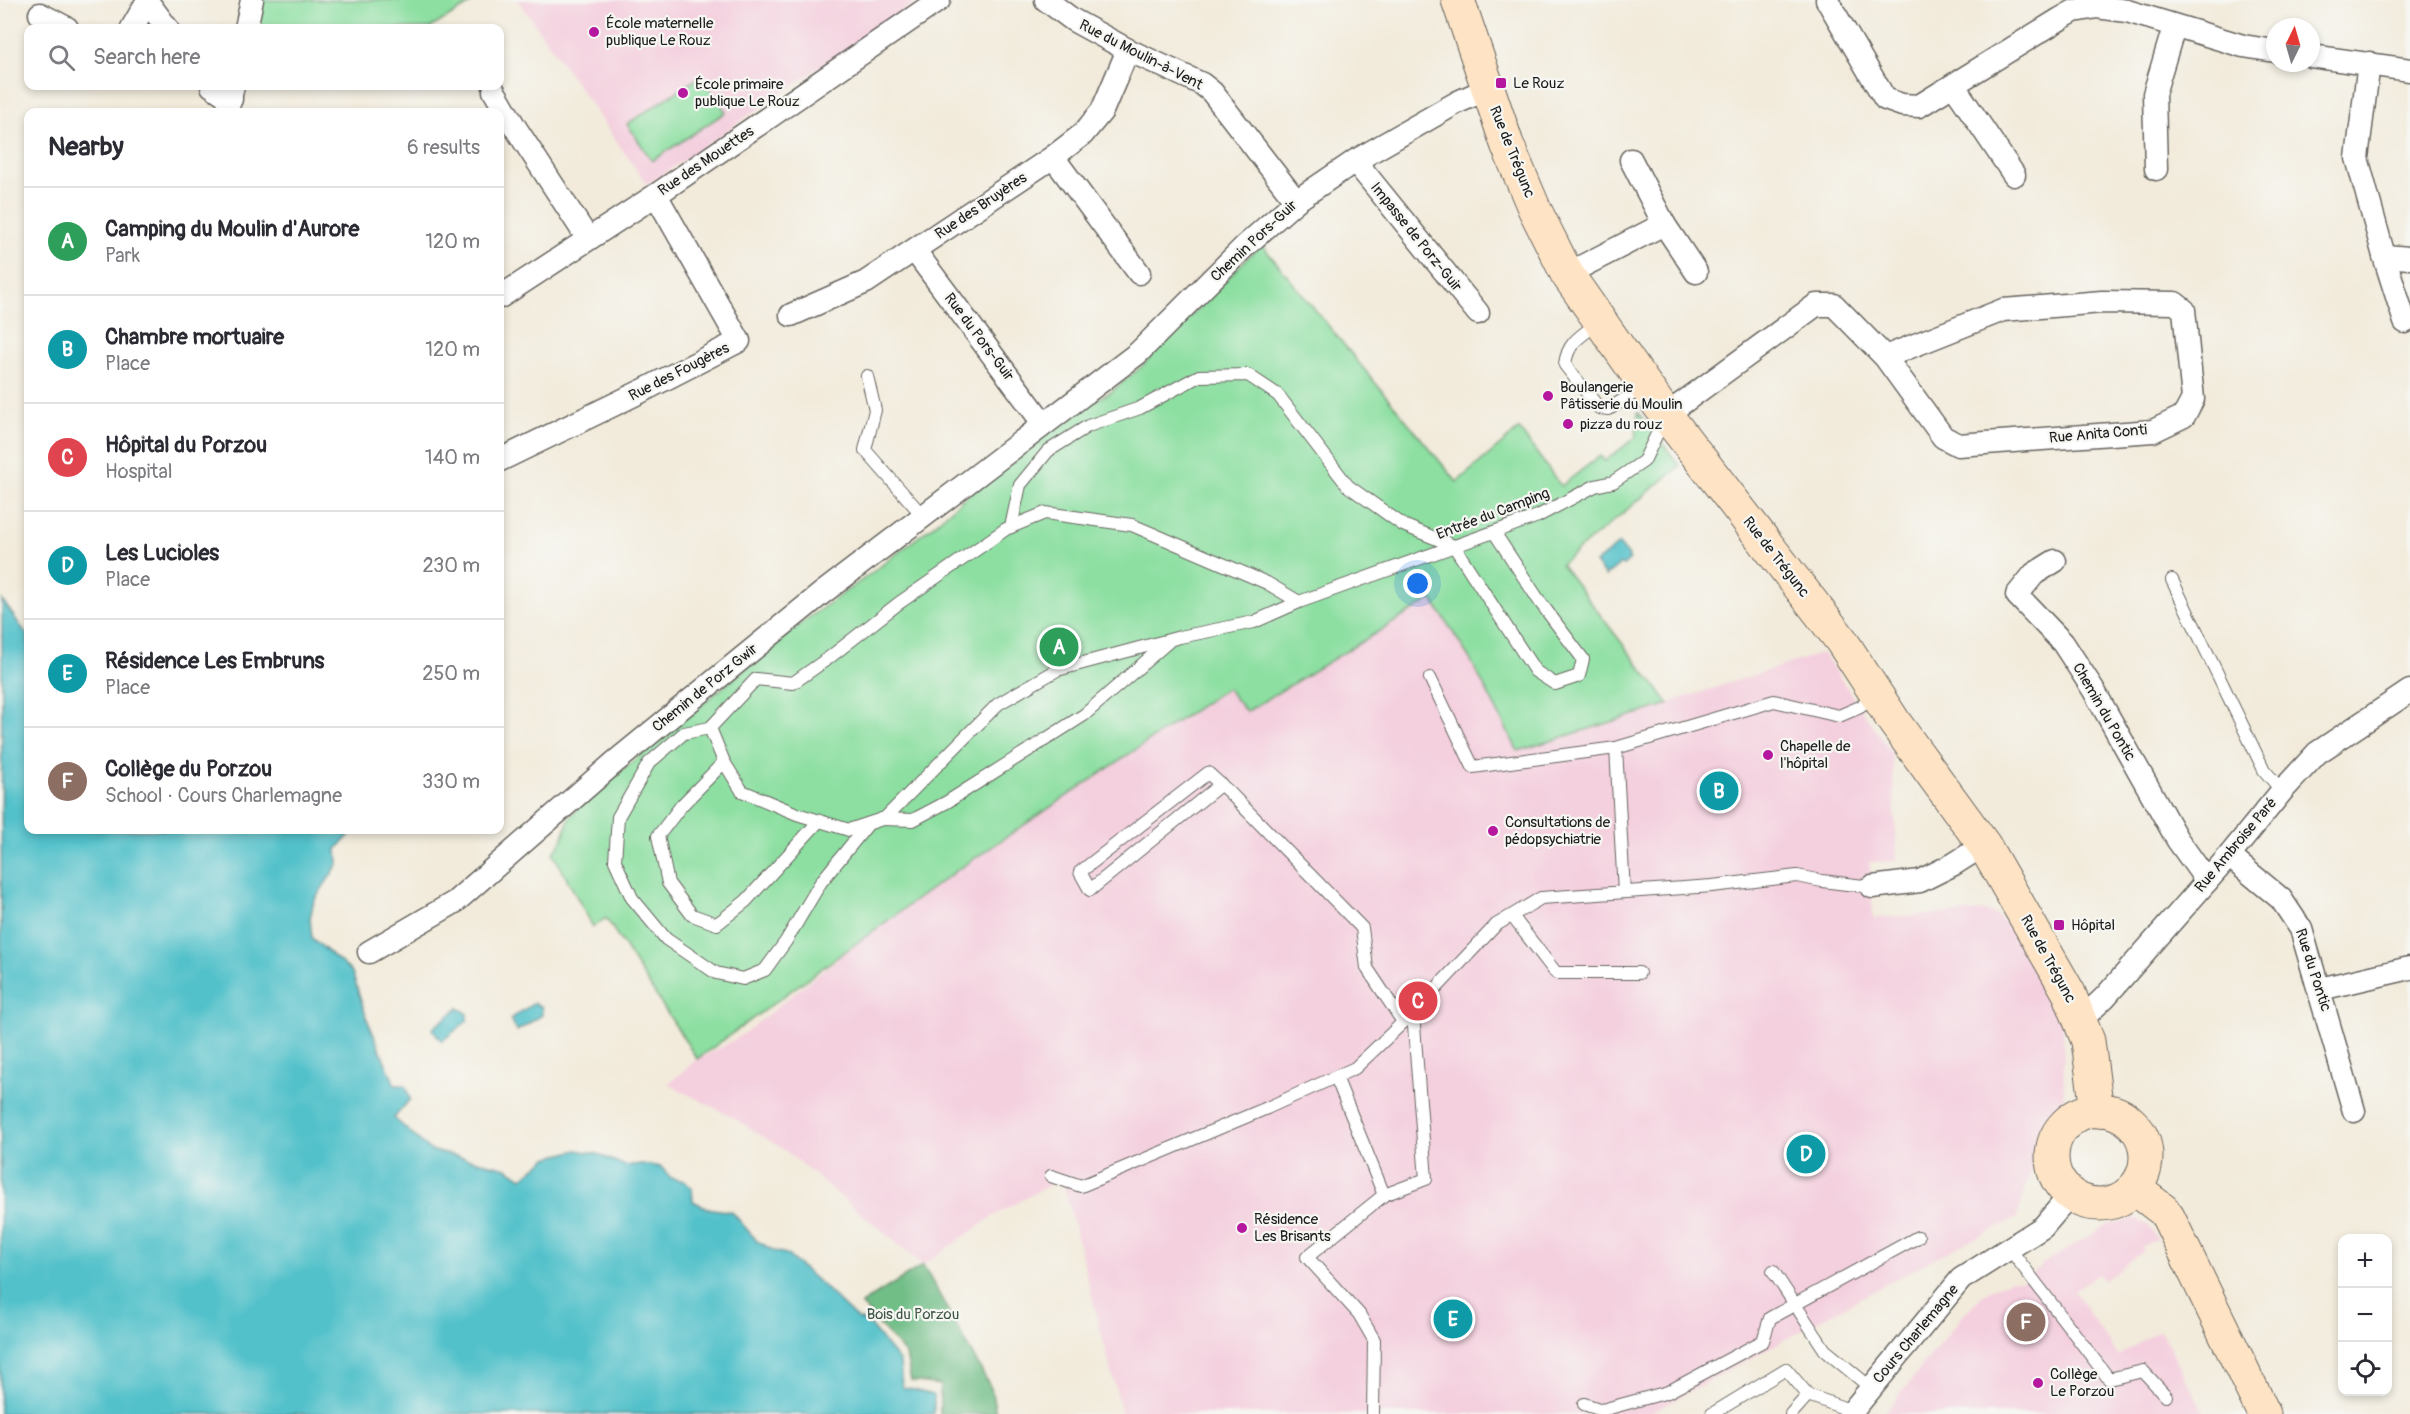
<!DOCTYPE html>
<meta charset="utf-8">
<style>
:root{--surface:#fff;--page:#f7f7f7;--text:#2b2b33;--muted:#7c7c81;--line:#e1e1e2;--accent:#b5179e}
body{margin:0;font-family:Pangolin,sans-serif;background:var(--page);color:var(--text)}
.controls{position:absolute;right:18px;bottom:18px;display:grid;overflow:hidden;border-radius:12px;box-shadow:0 3px 9px #0003}
.controls button{width:54px;height:54px;display:grid;place-items:center;padding:0;border:0;border-bottom:2px solid var(--line);background:var(--surface);color:var(--text);font:30px sans-serif}
.compass{position:absolute;left:2266px;top:18px;width:54px;height:54px;border-radius:50%;background:var(--surface);box-shadow:0 3px 9px #0003;rotate:5deg}
.you{position:absolute;left:1418px;top:584px;width:21px;height:21px;margin:-15px;border:4px solid #fff;border-radius:50%;background:#1a73e8;box-shadow:0 0 0 9px #1a73e833}
.badge{display:grid;place-items:center;width:39px;height:39px;border-radius:50%;background:var(--accent);color:#fff;font-size:20px;font-weight:700}
.pin{position:absolute;translate:-50% -50%;border:3px solid #fff;box-shadow:0 2px 6px #0006}
.list{margin:0;padding:0;list-style:none}
h2{display:flex;justify-content:space-between;align-items:center;height:78px;margin:0;padding:0 24px;font-size:26px}
h2 small{font-size:20px;font-weight:400;color:var(--muted)}
.list li{display:grid;grid-template-columns:39px 1fr auto;gap:18px;align-items:center;box-sizing:border-box;height:108px;padding:0 24px;border-top:2px solid var(--line)}
.list b{display:block;font-size:22px;white-space:nowrap}
.list p{margin:0;font-size:20px;white-space:nowrap;color:var(--muted)}
.list em{font-size:20px;font-style:normal;color:var(--muted)}
.icon{flex:none;width:33px;height:33px;fill:none;stroke:currentColor;stroke-width:2;stroke-linecap:round;stroke-linejoin:round}
.map{position:relative;flex:none;width:2410px;height:1414px;overflow:hidden}
.search{position:absolute;background:var(--surface);box-shadow:0 3px 9px #0003;left:24px;top:24px;width:480px;height:66px;display:flex;align-items:center;gap:15px;box-sizing:border-box;padding:0 21px;border-radius:12px;color:var(--muted);font-size:22px}
.panel{position:absolute;background:var(--surface);box-shadow:0 3px 9px #0003;left:24px;top:108px;width:480px;height:726px;border-radius:12px}
.map>svg:first-child{display:block}
</style>
<div class="map">
<svg width="2410" height="1414" viewBox="0 0 2410 1414">
<rect width="100%" height="100%" fill="#f6f6f2"/>
<filter id="ink" filterUnits="userSpaceOnUse"><feTurbulence type="fractalNoise" baseFrequency=".0167" numOctaves="2"/><feDisplacementMap in="SourceGraphic" scale="12" xChannelSelector="R" yChannelSelector="G"/><feConvolveMatrix kernelMatrix="1 2 1 2 8 2 1 2 1" color-interpolation-filters="sRGB"/></filter>
<filter id="wash" filterUnits="userSpaceOnUse"><feTurbulence type="fractalNoise" baseFrequency=".008" numOctaves="4" result="noise"/><feDisplacementMap in="SourceGraphic" scale="24" xChannelSelector="R" yChannelSelector="G"/><feGaussianBlur stdDeviation="1.35" result="paint"/><feColorMatrix in="noise" values="0 0 0 0 0 0 0 0 0 0 0 0 0 0 0 0 0 1.4 0 .05"/><feComposite in="paint" operator="in"/></filter>
<g filter="url(#wash)">
<rect width="100%" height="100%" fill="#f2ebdb"/>
<!-- built -->
<g fill="#f4cfde">
<path d="M518,0h401l-272,185z"/>
<path d="M1432,599l34,52 52,100 305,-98 69,101 5,107 -27,1 3,56 113,-7 12,5 20,20 45,85 1,74 -35,82 -12,41 -92,45 -277,151h-526l-60,-236 -67,37 -72,50 -136,-113 -53,-34 -66,-34 29,-25 22,-10 27,-17 128,-103 127,-94 226,-148 19,25z"/>
<path d="M2133,1218l15,7 9,14 -16,8 2,4 -39,30 -6,-7 -24,17 44,65 42,-26 45,84h-321l80,-100 22,-22 25,-12 12,1 19,-17 67,-40z"/>
</g>
<!-- green -->
<g fill="#8cdfa1" stroke="#547e5e" stroke-width="1.5">
<path d="M260,0h217l-47,28h-177z"/>
<path d="M701,76l25,36 -74,49 -25,-37z"/>
<path d="M1261,244l196,238 62,-53 42,57 39,-30 5,5 31,-24 2,-25 42,54 -119,98 108,140 -151,47 -48,-92 -38,-60 -186,113 -19,-24 -274,185 -256,186 -91,-141 -13,9 -40,-74 9,-12 7,-23 15,-17 220,-180 65,-46 66,-51 29,-26 111,-87 36,-19 30,-25z"/>
</g>
<!-- forest -->
<path fill="#71be87" stroke="#466d52" stroke-width="1.5" d="M923,1265l68,123 5,26h-56v-29l-29,-4 -5,-26 -45,-51z"/>
<!-- water -->
<g fill="#53c1ca" stroke="#386e73" stroke-width="1.5">
<path d="M1619,544l10,12 -1,2 2,2 -7,6 -3,-2 -15,12 -10,-13z"/>
<path d="M2,600l26,36v194h326l-17,19 1,15 -24,37 -4,17 2,20 40,34 15,47 28,66h10l5,14 -16,19 36,32 77,18 15,10 25,-20 30,-8 21,4 27,12 17,-2 19,3 10,11 13,3 8,7 1,13 14,7 25,4 25,29 17,10 12,3 36,31 35,34 10,3 33,40 2,25 32,8v19h-934z"/>
<path d="M534,1003l8,4v8l-25,16 -7,-12z"/>
<path d="M458,1008l9,5v8l-25,20 -10,-12z"/>
</g>
</g>
<g filter="url(#ink)">
<g fill="none" stroke-linecap="round" stroke-linejoin="round">
<defs>
<g id="service">
<path d="M1600,322c-18,13 -33,20 -35,43l34,43 10,1 36,-23"/>
<path d="M867,376l8,34 -10,40 58,66"/>
<path d="M1011,527l9,-42 28,-34 40,-25 52,-18 59,-32 49,-1 30,20 70,91 55,39 51,21 81,125 20,13 24,-8 4,-17 -43,-57 -46,-70"/>
<path d="M2172,580l92,190 18,21"/>
<path d="M1299,602l-32,-19 -135,-58 -87,-12 -39,16 -107,74 -69,54 -37,26 -37,-4 -46,49 14,34 18,29 55,23 52,16 36,-12 113,-114 59,-34 123,-33 74,-15 45,-20 239,-86 57,-30 18,-4 31,-21 21,-44"/>
<path d="M1430,678l43,89 143,-19 158,-47 65,15 21,-9 15,-11"/>
<path d="M710,728l-26,5 -35,30 -31,54 -3,44 17,37 34,41 50,34 27,6 22,-9 21,-29 35,-59 47,-58"/>
<path d="M1616,748l8,144"/>
<path d="M724,762l-43,44 -23,30 10,47 24,32 25,9 29,-23 73,-80"/>
<path d="M1221,784l-131,106 -10,-18 128,-99 21,19 133,136 5,40 36,54"/>
<path d="M882,819l31,1 34,-18 137,-87 84,-73"/>
<path d="M1512,916l44,57h83"/>
<path d="M1336,1077l48,118"/>
<path d="M1051,1176l30,10 186,-78 88,-40 58,-55 83,-88 45,-27 171,-12 85,-10 25,5 50,6"/>
<path d="M2009,1248l100,131 34,-8 23,25"/>
<path d="M1773,1271l52,79 46,38"/>
<path d="M1584,1404l18,6 66,-18 95,-51 7,-23 148,-81"/>
<path d="M1373,1414l1,-74 -15,-26 -52,-57 77,-62 42,-16 -13,-166"/>
<path d="M1712,1414l74,-45 22,26 44,16"/>
<path d="M1791,1414l17,-19"/>
</g>
<g id="minor">
<path d="M1046,0l27,20 55,30 74,34 10,8 84,109"/>
<path d="M1827,0l58,99 17,6 17,1 141,-87 14,-8 23,-4 30,4 116,35 32,5"/>
<path d="M147,1l20,27"/>
<path d="M40,14l27,14"/>
<path d="M132,28l16,-28"/>
<path d="M246,28l6,-28"/>
<path d="M2311,56l99,14"/>
<path d="M2369,63l-12,95 27,98 21,66"/>
<path d="M212,86l19,13"/>
<path d="M1954,86l60,89"/>
<path d="M494,91l21,36 73,112"/>
<path d="M227,112l6,-26"/>
<path d="M1053,157l86,116"/>
<path d="M1355,161l123,152"/>
<path d="M2156,169l-2,-75 20,-67"/>
<path d="M1664,224l32,48"/>
<path d="M915,251l128,172"/>
<path d="M2384,256l26,2"/>
<path d="M1567,274l97,-50 -33,-64"/>
<path d="M500,297l156,-102 283,-195"/>
<path d="M791,315l75,-33 187,-125 30,-23 19,-23 26,-61"/>
<path d="M1666,415l150,-110h18l51,52 58,80 15,8 195,-14 31,-15 9,-17 -9,-89 -9,-7 -73,-1 -99,8 -118,47"/>
<path d="M500,460l142,-69 97,-50 -83,-146"/>
<path d="M2055,561l-21,13 -17,21 46,48 30,46 84,150 30,42"/>
<path d="M2229,856l52,43 20,30 53,182"/>
<path d="M1872,887l48,-6 34,-17 30,-19"/>
<path d="M369,952l86,-50 160,-140 126,-103 80,-65 317,-241 107,-107 51,-45 59,-40 103,-59 29,-13"/>
<path d="M2320,989l90,-21"/>
<path d="M2080,1021l25,-24 124,-141 53,-65 35,-38 93,-62"/>
<path d="M1850,1414l111,-135 82,-52 28,-33"/>
</g>
<g id="secondary">
<path d="M1458,0l49,144 27,64 33,66 99,141 175,225 54,83 89,122 85,148 11,28 8,20 9,70"/>
<circle cx="2099" cy="1157" r="47"/>
<path d="M2134,1188l29,22 5,7 96,197"/>
</g>
</defs>
<!-- service casing -->
<use href="#service" stroke="#67645f" stroke-width="14"/>
<!-- minor casing -->
<use href="#minor" stroke="#67645f" stroke-width="25"/>
<!-- secondary casing -->
<use href="#secondary" stroke="#67645f" stroke-width="35"/>
<!-- service -->
<use href="#service" stroke="#fff" stroke-width="12"/>
<!-- minor -->
<use href="#minor" stroke="#fff" stroke-width="22"/>
<!-- secondary -->
<use href="#secondary" stroke="#fee4c5" stroke-width="33"/>
</g>
</g>
<!-- markers -->
<g fill="#b5179e" stroke="#f6f6f2" stroke-width="2">
<circle cx="594" cy="32" r="6"/>
<rect x="1495" y="77" width="12" height="12" rx="3"/>
<circle cx="683" cy="93" r="6"/>
<circle cx="1548" cy="396" r="6"/>
<circle cx="1568" cy="424" r="6"/>
<circle cx="1768" cy="755" r="6"/>
<circle cx="1493" cy="831" r="6"/>
<rect x="2053" y="919" width="12" height="12" rx="3"/>
<circle cx="1242" cy="1228" r="6"/>
<circle cx="2038" cy="1383" r="6"/>
</g>
<g text-anchor="middle" dominant-baseline="central" stroke-width="4.5" stroke-linejoin="round" paint-order="stroke">
<!-- poi labels -->
<g font-size="15" fill="#1c1c1c" stroke="#f6f6f2" text-anchor="start">
<text x="606" y="23">École maternelle<tspan x="606" dy="17">publique Le Rouz</tspan></text>
<text x="1513" y="83">Le Rouz</text>
<text x="695" y="84">École primaire<tspan x="695" dy="17">publique Le Rouz</tspan></text>
<text x="1560" y="387">Boulangerie<tspan x="1560" dy="17">Pâtisserie du Moulin</tspan></text>
<text x="1580" y="424">pizza du rouz</text>
<text x="1780" y="746">Chapelle de<tspan x="1780" dy="17">l'hôpital</tspan></text>
<text x="1505" y="822">Consultations de<tspan x="1505" dy="17">pédopsychiatrie</tspan></text>
<text x="2071" y="925">Hôpital</text>
<text x="1254" y="1219">Résidence<tspan x="1254" dy="17">Les Brisants</tspan></text>
<text x="2050" y="1374">Collège<tspan x="2050" dy="17">Le Porzou</tspan></text>
</g>
<!-- street labels -->
<g font-size="15" fill="#1c1c1c" stroke="#f6f6f2">
<text transform="translate(1141 55) rotate(27)">Rue du Moulin-à-Vent</text>
<text transform="translate(1512 152) rotate(68)">Rue de Trégunc</text>
<text transform="translate(706 161) rotate(-34)">Rue des Mouettes</text>
<text transform="translate(981 206) rotate(-34)">Rue des Bruyères</text>
<text transform="translate(1416 237) rotate(51)">Impasse de Porz-Guir</text>
<text transform="translate(1254 241) rotate(-43)">Chemin Pors-Guir</text>
<text transform="translate(979 337) rotate(53)">Rue du Pors-Guir</text>
<text transform="translate(679 372) rotate(-27)">Rue des Fougères</text>
<text transform="translate(2098 434) rotate(-5)">Rue Anita Conti</text>
<text transform="translate(1493 514) rotate(-21)">Entrée du Camping</text>
<text transform="translate(1776 557) rotate(52)">Rue de Trégunc</text>
<text transform="translate(705 688) rotate(-39)">Chemin de Porz Gwir</text>
<text transform="translate(2104 712) rotate(60)">Chemin du Pontic</text>
<text transform="translate(2236 845) rotate(-50)">Rue Ambroise Paré</text>
<text transform="translate(2048 959) rotate(61)">Rue de Trégunc</text>
<text transform="translate(2313 970) rotate(72)">Rue du Pontic</text>
<text transform="translate(1916 1334) rotate(-50)">Cours Charlemagne</text>
</g>
<!-- park labels -->
<g font-size="15" fill="#3e5644" stroke="#f6f6f2">
<text x="913" y="1314">Bois du Porzou</text>
</g>
</g>
</svg>
<div class="controls">
<button>+</button>
<button>−</button>
<button><svg class="icon" aria-label="locate" viewBox="0 0 24 24"><circle cx="12" cy="12" r="6"/><path d="M12 2v4M12 18v4M2 12h4M18 12h4"/></svg></button>
</div>
<svg class="compass" viewBox="-18 -18 36 36"><path d="M0-13l5 13h-10z" fill="#e53935"/><path d="M0 13l5-13h-10z" fill="#7c7c81"/></svg>
<div class="you"></div>
<div class="pin badge" style="left:1059px;top:647px;background:#2e9e5b">A</div>
<div class="pin badge" style="left:1719px;top:791px;background:#0f9aa8">B</div>
<div class="pin badge" style="left:1418px;top:1001px;background:#e0444e">C</div>
<div class="pin badge" style="left:1806px;top:1154px;background:#0f9aa8">D</div>
<div class="pin badge" style="left:1453px;top:1319px;background:#0f9aa8">E</div>
<div class="pin badge" style="left:2026px;top:1322px;background:#8d6e63">F</div>
<div class="search"><svg class="icon" aria-label="search" viewBox="0 0 24 24"><circle cx="10" cy="10" r="6"/><path d="M15 15l6 6"/></svg>Search here</div>
<section class="panel">
<h2>Nearby<small>6 results</small></h2>
<ul class="list">
<li><span class="badge" style="background:#2e9e5b">A</span><div><b>Camping du Moulin d'Aurore</b><p>Park</p></div><em>120 m</em></li>
<li><span class="badge" style="background:#0f9aa8">B</span><div><b>Chambre mortuaire</b><p>Place</p></div><em>120 m</em></li>
<li><span class="badge" style="background:#e0444e">C</span><div><b>Hôpital du Porzou</b><p>Hospital</p></div><em>140 m</em></li>
<li><span class="badge" style="background:#0f9aa8">D</span><div><b>Les Lucioles</b><p>Place</p></div><em>230 m</em></li>
<li><span class="badge" style="background:#0f9aa8">E</span><div><b>Résidence Les Embruns</b><p>Place</p></div><em>250 m</em></li>
<li><span class="badge" style="background:#8d6e63">F</span><div><b>Collège du Porzou</b><p>School · Cours Charlemagne</p></div><em>330 m</em></li>
</ul>
</section>
</div>
